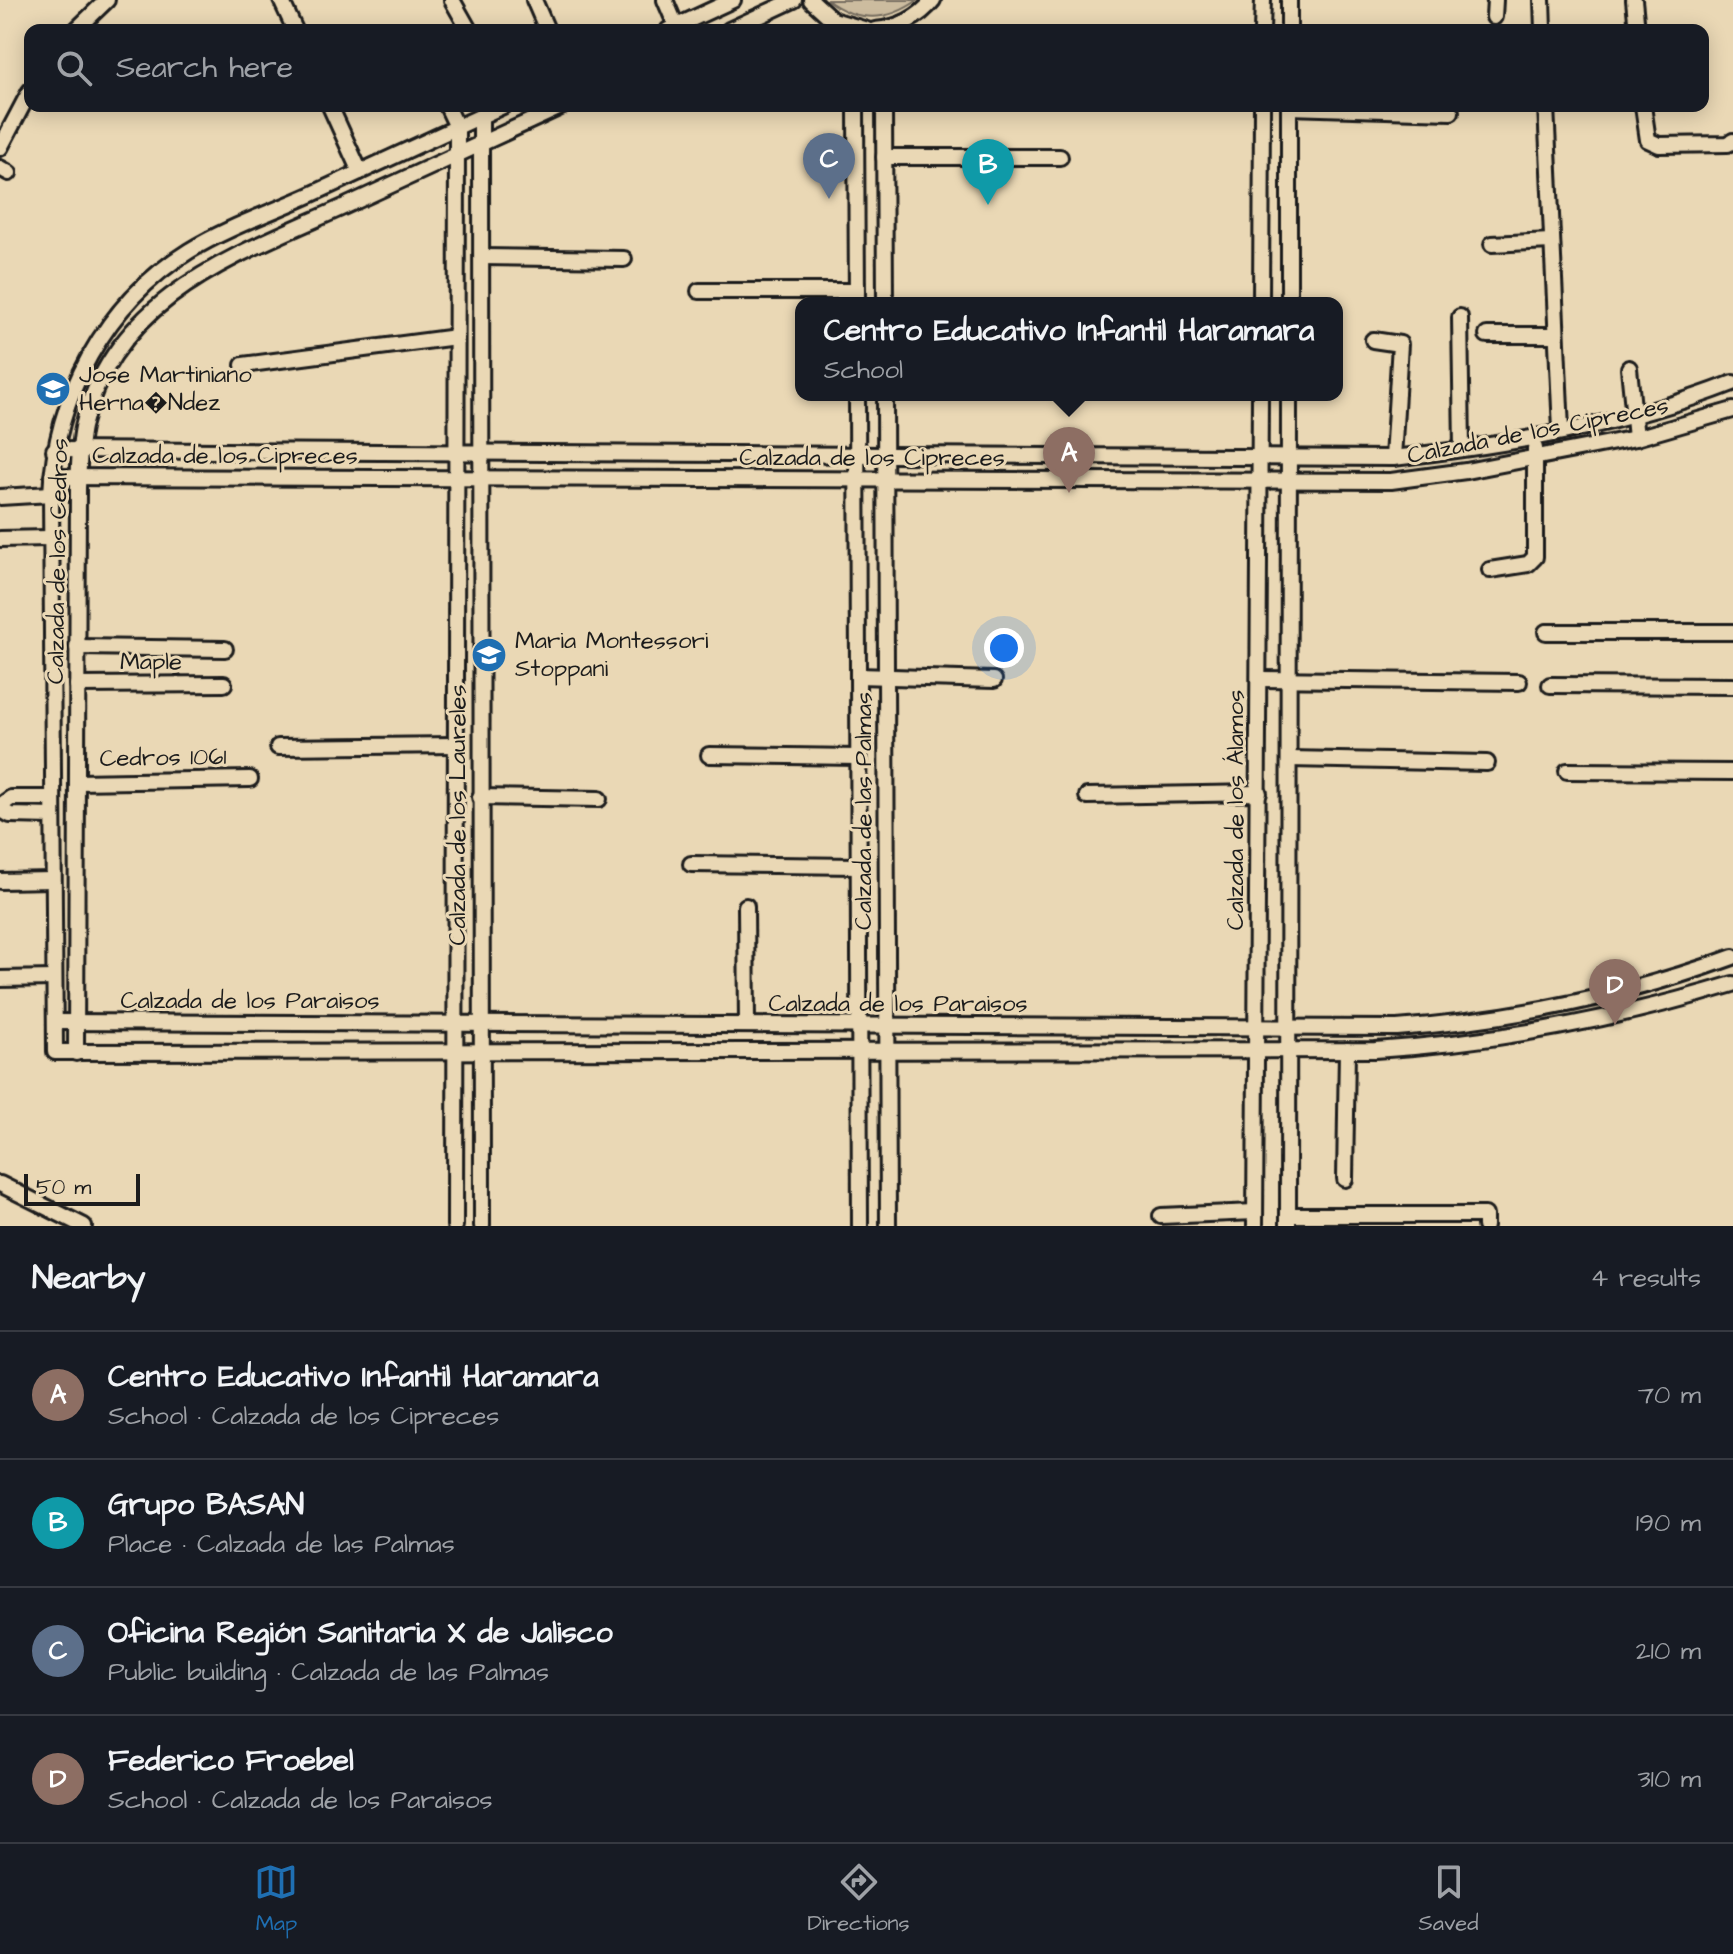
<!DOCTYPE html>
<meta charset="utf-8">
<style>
:root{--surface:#171b24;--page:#242831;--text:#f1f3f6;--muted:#9ea1a6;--line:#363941;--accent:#1f6fb2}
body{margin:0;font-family:"Architects Daughter",sans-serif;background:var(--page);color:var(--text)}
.scale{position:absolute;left:24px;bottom:20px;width:116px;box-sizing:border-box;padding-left:8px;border:4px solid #1c1c1c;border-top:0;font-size:22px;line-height:28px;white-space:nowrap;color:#1c1c1c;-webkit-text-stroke:6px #ead8b5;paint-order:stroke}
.you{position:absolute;left:1004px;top:648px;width:28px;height:28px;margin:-20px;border:6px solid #fff;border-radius:50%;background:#1a73e8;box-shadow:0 0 0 12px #1a73e833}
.badge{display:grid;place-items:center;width:52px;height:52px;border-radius:50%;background:var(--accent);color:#fff;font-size:26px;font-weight:700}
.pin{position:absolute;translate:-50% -66px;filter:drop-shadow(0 2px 4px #0008)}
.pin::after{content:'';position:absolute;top:42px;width:28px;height:24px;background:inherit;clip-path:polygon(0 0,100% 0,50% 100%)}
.popup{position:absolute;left:795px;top:297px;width:548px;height:104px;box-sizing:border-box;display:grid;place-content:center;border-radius:16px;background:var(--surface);filter:drop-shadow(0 2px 6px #0005);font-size:26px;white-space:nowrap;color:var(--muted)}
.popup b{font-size:30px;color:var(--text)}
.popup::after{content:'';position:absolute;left:50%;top:100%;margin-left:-16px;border:16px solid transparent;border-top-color:var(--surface)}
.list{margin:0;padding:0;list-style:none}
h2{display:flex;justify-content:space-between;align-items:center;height:104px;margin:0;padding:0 32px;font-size:34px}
h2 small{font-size:26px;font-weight:400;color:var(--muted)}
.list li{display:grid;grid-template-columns:52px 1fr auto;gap:24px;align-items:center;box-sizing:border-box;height:128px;padding:0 32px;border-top:2px solid var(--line)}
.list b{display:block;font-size:30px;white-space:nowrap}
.list p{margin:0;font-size:26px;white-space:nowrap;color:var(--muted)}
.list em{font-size:26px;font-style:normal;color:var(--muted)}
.icon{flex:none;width:44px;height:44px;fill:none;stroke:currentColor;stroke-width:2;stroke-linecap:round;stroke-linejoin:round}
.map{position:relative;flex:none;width:1733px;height:1226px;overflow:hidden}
.search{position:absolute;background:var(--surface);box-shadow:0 4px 20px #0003;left:24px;right:24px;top:24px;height:88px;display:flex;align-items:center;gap:20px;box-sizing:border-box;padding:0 28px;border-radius:16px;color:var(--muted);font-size:30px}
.sheet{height:616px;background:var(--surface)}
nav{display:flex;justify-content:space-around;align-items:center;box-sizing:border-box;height:112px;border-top:2px solid var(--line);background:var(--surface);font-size:22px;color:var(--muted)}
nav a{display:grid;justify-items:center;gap:4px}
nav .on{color:var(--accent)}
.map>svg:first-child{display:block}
</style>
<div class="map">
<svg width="1733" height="1226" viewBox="0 0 1733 1226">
<rect width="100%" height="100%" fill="#ead8b5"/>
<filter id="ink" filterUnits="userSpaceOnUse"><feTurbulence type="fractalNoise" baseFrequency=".0125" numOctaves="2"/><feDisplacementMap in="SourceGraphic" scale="16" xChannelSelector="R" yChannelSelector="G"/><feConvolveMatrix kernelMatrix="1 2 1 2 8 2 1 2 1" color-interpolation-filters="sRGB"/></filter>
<g filter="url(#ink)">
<!-- green -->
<path fill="#ccbc9f" stroke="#746c5e" stroke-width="2" d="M827,0h91c-30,22 -60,23 -91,0z"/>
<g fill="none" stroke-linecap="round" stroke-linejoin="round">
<defs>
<g id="minor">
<path d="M281,0l14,30"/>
<path d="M452,0l17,30"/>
<path d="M534,0l13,30"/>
<path d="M665,0l11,26"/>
<path d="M811,0l22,20 34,10"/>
<path d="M1542,0l1,30"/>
<path d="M1634,0l3,30"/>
<path d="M1494,17l1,-17"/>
<path d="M76,30l31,-30"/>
<path d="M668,30l65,-30"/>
<path d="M729,30l65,-30"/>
<path d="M875,30c23,-2 44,-12 58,-30"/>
<path d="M1262,30l1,-30"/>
<path d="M1289,30v-30"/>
<path d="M330,106l30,66"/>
<path d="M447,106l10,21 -2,1099"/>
<path d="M503,106c-64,30 -129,59 -193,89 -40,18 -84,33 -121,56 -84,52 -134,146 -138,243l4,558 1320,-2c122,-8 240,-30 358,-66"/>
<path d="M856,106l1,197"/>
<path d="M884,106l1,197"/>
<path d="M1546,106l15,324"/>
<path d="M1643,106l5,34 11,5 69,-1 5,-3"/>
<path d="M1289,107l162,5"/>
<path d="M481,116l1,1110"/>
<path d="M0,148l30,-57"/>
<path d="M884,157h176"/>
<path d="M0,168l9,5"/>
<path d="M1492,244l59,-3"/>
<path d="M482,257l142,2"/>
<path d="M699,291h158"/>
<path d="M1261,303l1,-197"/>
<path d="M1289,303v-197"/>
<path d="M1460,317l2,131"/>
<path d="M1487,335h67"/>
<path d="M1373,340l27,4 -7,114"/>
<path d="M243,365l213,-28"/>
<path d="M1629,368l7,70"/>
<path d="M857,395l3,831"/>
<path d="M885,395l3,831"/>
<path d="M54,450l1339,8c114,-13 233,-33 340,-75"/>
<path d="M52,477l1339,4 75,-10 170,-33 97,-28"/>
<path d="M0,497l51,-3"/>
<path d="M0,539l49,-1"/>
<path d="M1490,570l38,-6 7,-7v-109"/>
<path d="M1546,632h187"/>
<path d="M77,647l148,2"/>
<path d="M858,676l136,4"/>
<path d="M1259,679l260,3"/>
<path d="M77,685l147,-1"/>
<path d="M1550,685l183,1"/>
<path d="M278,747l177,-2"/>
<path d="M709,755l149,2"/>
<path d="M1289,759l198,4"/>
<path d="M1567,771l166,1"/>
<path d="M77,782l173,-3"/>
<path d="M1087,796l172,-3"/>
<path d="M480,797l119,2"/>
<path d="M0,806l11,-8h41"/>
<path d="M0,809l10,6 43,1"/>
<path d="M691,864l168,2"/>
<path d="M0,881l53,-1"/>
<path d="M746,906l1,119"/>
<path d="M0,979l54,-1"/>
<path d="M55,1022l1342,6c115,-9 227,-31 336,-71"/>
<path d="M76,1053l2,-565c1,-20 1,-41 5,-61 30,-129 151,-171 258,-219 74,-34 148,-68 222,-102"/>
<path d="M1345,1179l2,-129"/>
<path d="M0,1184l84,42"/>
<path d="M1288,1215h197v11"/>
<path d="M1161,1216l94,-4"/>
<path d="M1255,1226l5,-831"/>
<path d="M1288,1226l1,-831"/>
</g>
</defs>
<!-- minor casing -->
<use href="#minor" stroke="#1c1c1c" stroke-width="20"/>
<!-- minor -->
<use href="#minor" stroke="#ead8b5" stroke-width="14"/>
</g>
</g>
<!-- icons -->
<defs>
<symbol id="school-disc" viewBox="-11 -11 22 22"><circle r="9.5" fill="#1f6fb2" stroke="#ead8b5"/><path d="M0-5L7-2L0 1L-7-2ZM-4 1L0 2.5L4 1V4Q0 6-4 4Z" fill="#fff"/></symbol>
</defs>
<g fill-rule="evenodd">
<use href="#school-disc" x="33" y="369" width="40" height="40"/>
<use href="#school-disc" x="469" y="635" width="40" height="40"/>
</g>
<g text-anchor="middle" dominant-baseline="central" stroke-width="6" stroke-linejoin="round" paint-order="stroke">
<!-- poi labels -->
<g font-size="24" fill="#1c1c1c" stroke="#ead8b5" text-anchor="start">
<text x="79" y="375">Jose Martiniano<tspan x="79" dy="28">Herna�Ndez</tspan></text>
<text x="515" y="641">Maria Montessori<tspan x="515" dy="28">Stoppani</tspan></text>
</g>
<!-- street labels -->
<g font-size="24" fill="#1c1c1c" stroke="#ead8b5">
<text transform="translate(1538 431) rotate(-11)">Calzada de los Cipreces</text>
<text x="225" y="456">Calzada de los Cipreces</text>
<text x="872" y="458">Calzada de los Cipreces</text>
<text transform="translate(58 561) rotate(-89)">Calzada de los Cedros</text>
<text x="151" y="662">Maple</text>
<text transform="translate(163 758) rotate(-1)">Cedros 1061</text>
<text transform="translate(1236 810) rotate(-90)">Calzada de los Álamos</text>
<text transform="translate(864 811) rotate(-90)">Calzada de las Palmas</text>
<text transform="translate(458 815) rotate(-90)">Calzada de los Laureles</text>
<text x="250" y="1001">Calzada de los Paraisos</text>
<text x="898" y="1004">Calzada de los Paraisos</text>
</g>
</g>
</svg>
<div class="scale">50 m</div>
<div class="you"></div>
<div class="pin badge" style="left:1069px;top:493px;background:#8d6e63">A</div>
<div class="popup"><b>Centro Educativo Infantil Haramara</b>School</div>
<div class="pin badge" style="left:988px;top:205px;background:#0f9aa8">B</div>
<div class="pin badge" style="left:829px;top:199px;background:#5c6f8a">C</div>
<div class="pin badge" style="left:1615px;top:1025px;background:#8d6e63">D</div>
<div class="search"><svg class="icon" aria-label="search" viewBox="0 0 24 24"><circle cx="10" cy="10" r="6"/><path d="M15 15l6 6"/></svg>Search here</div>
</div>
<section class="sheet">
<h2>Nearby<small>4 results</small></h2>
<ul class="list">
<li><span class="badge" style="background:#8d6e63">A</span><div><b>Centro Educativo Infantil Haramara</b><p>School · Calzada de los Cipreces</p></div><em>70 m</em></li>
<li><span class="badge" style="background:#0f9aa8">B</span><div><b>Grupo BASAN</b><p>Place · Calzada de las Palmas</p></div><em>190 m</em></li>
<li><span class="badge" style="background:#5c6f8a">C</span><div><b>Oficina Región Sanitaria X de Jalisco</b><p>Public building · Calzada de las Palmas</p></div><em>210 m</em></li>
<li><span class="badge" style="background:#8d6e63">D</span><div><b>Federico Froebel</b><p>School · Calzada de los Paraisos</p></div><em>310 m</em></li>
</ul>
</section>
<nav>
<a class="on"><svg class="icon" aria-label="map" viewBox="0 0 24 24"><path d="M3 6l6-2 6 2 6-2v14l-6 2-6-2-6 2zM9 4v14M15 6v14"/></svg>Map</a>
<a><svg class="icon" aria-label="directions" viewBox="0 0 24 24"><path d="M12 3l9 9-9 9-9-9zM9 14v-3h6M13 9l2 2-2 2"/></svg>Directions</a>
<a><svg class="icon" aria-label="saved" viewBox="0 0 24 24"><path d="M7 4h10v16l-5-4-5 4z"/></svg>Saved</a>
</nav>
